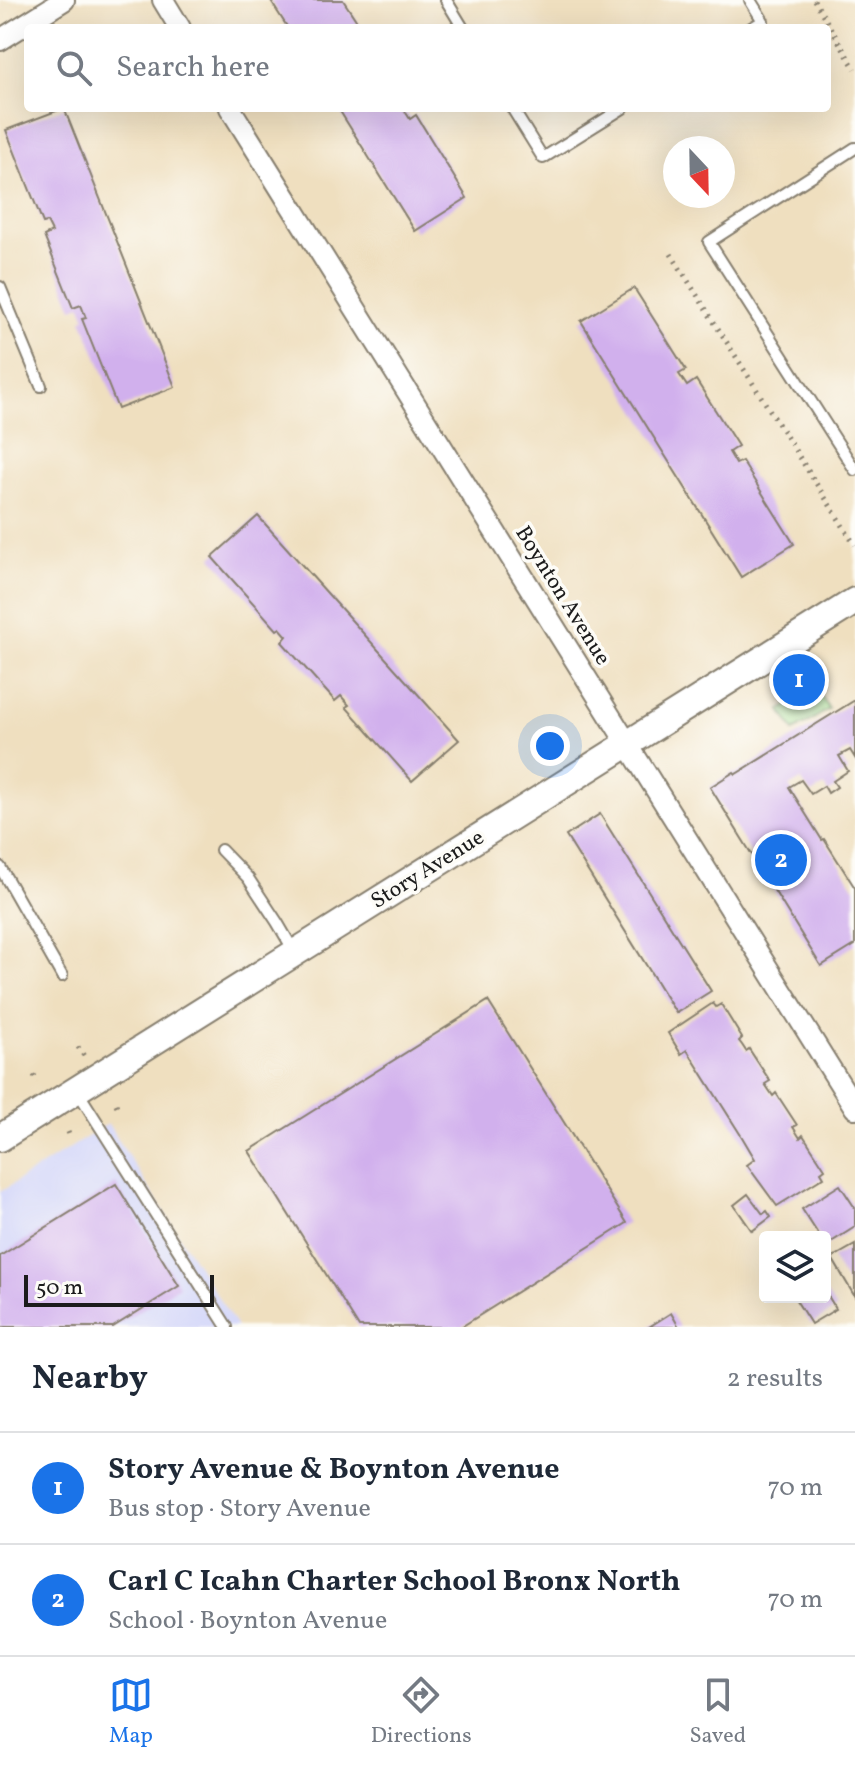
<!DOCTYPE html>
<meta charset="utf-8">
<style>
:root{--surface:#fff;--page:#f6f6f7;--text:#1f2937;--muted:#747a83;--line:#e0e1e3;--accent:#1a73e8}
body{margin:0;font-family:Vollkorn,serif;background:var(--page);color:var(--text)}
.controls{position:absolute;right:24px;bottom:24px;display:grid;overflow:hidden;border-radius:8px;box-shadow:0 8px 32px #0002}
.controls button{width:72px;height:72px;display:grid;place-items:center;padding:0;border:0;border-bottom:2px solid var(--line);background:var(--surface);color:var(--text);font:40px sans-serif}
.compass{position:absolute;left:663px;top:136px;width:72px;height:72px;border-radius:50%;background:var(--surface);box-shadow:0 8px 32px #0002;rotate:158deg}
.scale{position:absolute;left:24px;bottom:20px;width:190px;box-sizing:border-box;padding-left:8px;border:4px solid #1c1c1c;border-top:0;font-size:22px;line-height:28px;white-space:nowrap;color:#1c1c1c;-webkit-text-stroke:6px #fdfcf7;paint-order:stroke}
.you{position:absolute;left:550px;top:746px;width:28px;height:28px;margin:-20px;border:6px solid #fff;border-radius:50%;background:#1a73e8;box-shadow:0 0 0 12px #1a73e833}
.badge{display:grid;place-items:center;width:52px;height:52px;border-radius:50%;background:var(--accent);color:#fff;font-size:26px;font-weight:700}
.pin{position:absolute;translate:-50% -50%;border:4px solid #fff;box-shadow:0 2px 8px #0006}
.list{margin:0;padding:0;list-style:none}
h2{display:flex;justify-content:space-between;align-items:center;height:104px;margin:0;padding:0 32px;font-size:34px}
h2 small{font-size:26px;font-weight:400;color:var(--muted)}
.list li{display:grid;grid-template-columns:52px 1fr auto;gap:24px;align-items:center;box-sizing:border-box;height:112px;padding:0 32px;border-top:2px solid var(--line)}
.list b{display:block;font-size:30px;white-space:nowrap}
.list p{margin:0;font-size:26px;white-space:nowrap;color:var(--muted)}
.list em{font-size:26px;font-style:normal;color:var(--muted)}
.icon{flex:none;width:44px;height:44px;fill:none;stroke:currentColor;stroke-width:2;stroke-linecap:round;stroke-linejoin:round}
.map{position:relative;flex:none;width:855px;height:1327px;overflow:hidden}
.search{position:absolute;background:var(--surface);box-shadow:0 8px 32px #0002;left:24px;right:24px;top:24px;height:88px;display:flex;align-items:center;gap:20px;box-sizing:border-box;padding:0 28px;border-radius:8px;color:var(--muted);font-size:30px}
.sheet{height:328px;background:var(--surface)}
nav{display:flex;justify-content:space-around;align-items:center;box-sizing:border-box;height:112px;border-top:2px solid var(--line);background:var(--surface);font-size:22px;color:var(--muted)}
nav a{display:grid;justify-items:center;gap:4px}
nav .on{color:var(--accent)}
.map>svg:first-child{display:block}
</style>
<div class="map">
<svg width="855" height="1327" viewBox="0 0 855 1327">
<rect width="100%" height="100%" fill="#fdfcf7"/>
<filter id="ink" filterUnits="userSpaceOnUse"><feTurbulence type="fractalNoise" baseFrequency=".0125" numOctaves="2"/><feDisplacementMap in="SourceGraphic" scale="16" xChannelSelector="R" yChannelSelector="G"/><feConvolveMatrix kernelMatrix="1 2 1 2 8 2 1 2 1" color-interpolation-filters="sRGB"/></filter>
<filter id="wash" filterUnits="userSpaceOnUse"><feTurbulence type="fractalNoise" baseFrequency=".006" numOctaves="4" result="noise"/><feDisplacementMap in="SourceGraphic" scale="32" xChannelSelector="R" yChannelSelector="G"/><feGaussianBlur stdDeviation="1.8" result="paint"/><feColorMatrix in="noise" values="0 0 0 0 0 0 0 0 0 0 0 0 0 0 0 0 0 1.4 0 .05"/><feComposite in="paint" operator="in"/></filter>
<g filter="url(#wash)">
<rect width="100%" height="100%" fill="#efdfbf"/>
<!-- built -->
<path fill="#d5d8f9" d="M108,1124l129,203h-237v-135z"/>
<!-- green -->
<path fill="#a4dd8f" stroke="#607c56" stroke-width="2" d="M816,688l13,21 -35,22 -13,-21z"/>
<g id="blocks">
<!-- building -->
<g fill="#d1b0ed">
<path d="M270,0h73l17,26 -3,2h-69z"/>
<path d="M64,108l111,279 -57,22 -36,-90 4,-1 -5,-13 -8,3 -29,-72 8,-4 -5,-10 -4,1 -37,-93z"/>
<path d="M338,108h65l7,11 6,-4 51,83 -52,33z"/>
<path d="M634,288l52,82 -7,4 8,12 9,-6 42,66 -9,6 7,12 6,-3 52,83 -53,33 -160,-256z"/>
<path d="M258,516l201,224 -47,41 -66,-74 3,-2 -8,-9 -6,5 -53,-59 5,-6 -7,-8 -3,2 -65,-73z"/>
<path d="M855,700v58l-5,-8 -11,6 9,15 -15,10 4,6 -9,6 -4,-7 -13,8 -10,-14 -12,7 33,53 2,-1 31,49v57l-34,21 -111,-179 24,-15 2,2z"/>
<path d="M600,814l111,177 -35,22 -110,-177z"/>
<path d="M488,1001l139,222 -166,104h-102l-110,-176z"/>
<path d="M713,1003l3,4 5,-3 21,34 -3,3 3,4 4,6 3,-2 21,32 -5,3 8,12 3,-3 21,32 -4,2 7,11 3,-3 22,34 -4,3 3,5 -47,29 -30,-41 8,-6 -13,-22 -55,-87 -6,4 -13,-21z"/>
<path d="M116,1184l63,102 -66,41h-113v-71z"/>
<path d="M840,1185l15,23v19l-30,19v-9h-5l-18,-28z"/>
<path d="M748,1194l15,20 4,-3 4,6 -19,14 -18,-26z"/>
<path d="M855,1245v52l-23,-39z"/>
<path d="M825,1291l11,18 -25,15 -17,-27h31z"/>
<path d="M671,1313l8,14h-30z"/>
</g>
</g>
</g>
<g filter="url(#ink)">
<use href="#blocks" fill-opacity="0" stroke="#867e6e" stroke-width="2"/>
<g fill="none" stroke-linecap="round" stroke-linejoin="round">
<defs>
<g id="service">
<path d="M446,0l17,28"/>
<path d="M750,0l13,21 -12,7"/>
<path d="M512,108l31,50 80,-50"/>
<path d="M855,148l-146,94 146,228"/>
<path d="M0,287l41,99"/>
<path d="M221,850l27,28 29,44 17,29"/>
<path d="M0,867l62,109"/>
<path d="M78,1092l149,235"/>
</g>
<g id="minor">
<path d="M163,0l17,28"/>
<path d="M0,40l64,-40"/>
<path d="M230,108l625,1000"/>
</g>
<path id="tertiary" d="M0,1138l855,-537"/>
</defs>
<!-- service casing -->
<use href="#service" stroke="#867e6e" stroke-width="14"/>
<!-- minor casing -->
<use href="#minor" stroke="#867e6e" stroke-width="24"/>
<!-- tertiary casing -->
<use href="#tertiary" stroke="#867e6e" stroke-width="30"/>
<!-- path -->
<g stroke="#867e6e" stroke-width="5" stroke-dasharray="2 6" stroke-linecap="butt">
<path d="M814,0l41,69"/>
<path d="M671,254l184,291"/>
<path d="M78,1047l6,9"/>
<path d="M34,1075l4,7"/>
<path d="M116,1104l2,4"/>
<path d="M68,1132l2,5"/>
</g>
<!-- service -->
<use href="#service" stroke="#fff" stroke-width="10"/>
<!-- minor -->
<use href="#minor" stroke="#fff" stroke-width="20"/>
<!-- tertiary -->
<use href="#tertiary" stroke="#fff" stroke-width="26"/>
</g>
</g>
<g text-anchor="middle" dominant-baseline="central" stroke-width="7" stroke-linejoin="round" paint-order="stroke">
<!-- street labels -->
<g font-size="22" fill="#1c1c1c" stroke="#fdfcf7">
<text transform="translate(562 596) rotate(58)">Boynton Avenue</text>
<text transform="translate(428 870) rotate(-32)">Story Avenue</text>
</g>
</g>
</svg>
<div class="controls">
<button><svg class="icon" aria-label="layers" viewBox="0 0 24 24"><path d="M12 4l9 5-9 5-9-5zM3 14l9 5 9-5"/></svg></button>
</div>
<svg class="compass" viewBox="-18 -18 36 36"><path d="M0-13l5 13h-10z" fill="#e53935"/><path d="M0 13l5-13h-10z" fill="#747a83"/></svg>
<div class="scale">50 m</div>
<div class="you"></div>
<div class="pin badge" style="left:799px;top:680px">1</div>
<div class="pin badge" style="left:781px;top:860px">2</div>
<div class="search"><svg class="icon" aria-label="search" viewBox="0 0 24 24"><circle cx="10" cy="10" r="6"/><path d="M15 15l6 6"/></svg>Search here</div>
</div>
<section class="sheet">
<h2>Nearby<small>2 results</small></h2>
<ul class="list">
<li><span class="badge">1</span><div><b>Story Avenue &amp; Boynton Avenue</b><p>Bus stop · Story Avenue</p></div><em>70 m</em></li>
<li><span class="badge">2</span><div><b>Carl C Icahn Charter School Bronx North</b><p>School · Boynton Avenue</p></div><em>70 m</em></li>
</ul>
</section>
<nav>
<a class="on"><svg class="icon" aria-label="map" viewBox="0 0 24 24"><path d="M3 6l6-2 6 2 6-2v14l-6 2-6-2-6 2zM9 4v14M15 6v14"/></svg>Map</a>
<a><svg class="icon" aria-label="directions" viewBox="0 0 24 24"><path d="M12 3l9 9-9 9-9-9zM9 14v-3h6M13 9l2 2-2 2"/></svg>Directions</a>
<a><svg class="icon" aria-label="saved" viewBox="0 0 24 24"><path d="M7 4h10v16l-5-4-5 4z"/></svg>Saved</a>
</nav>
